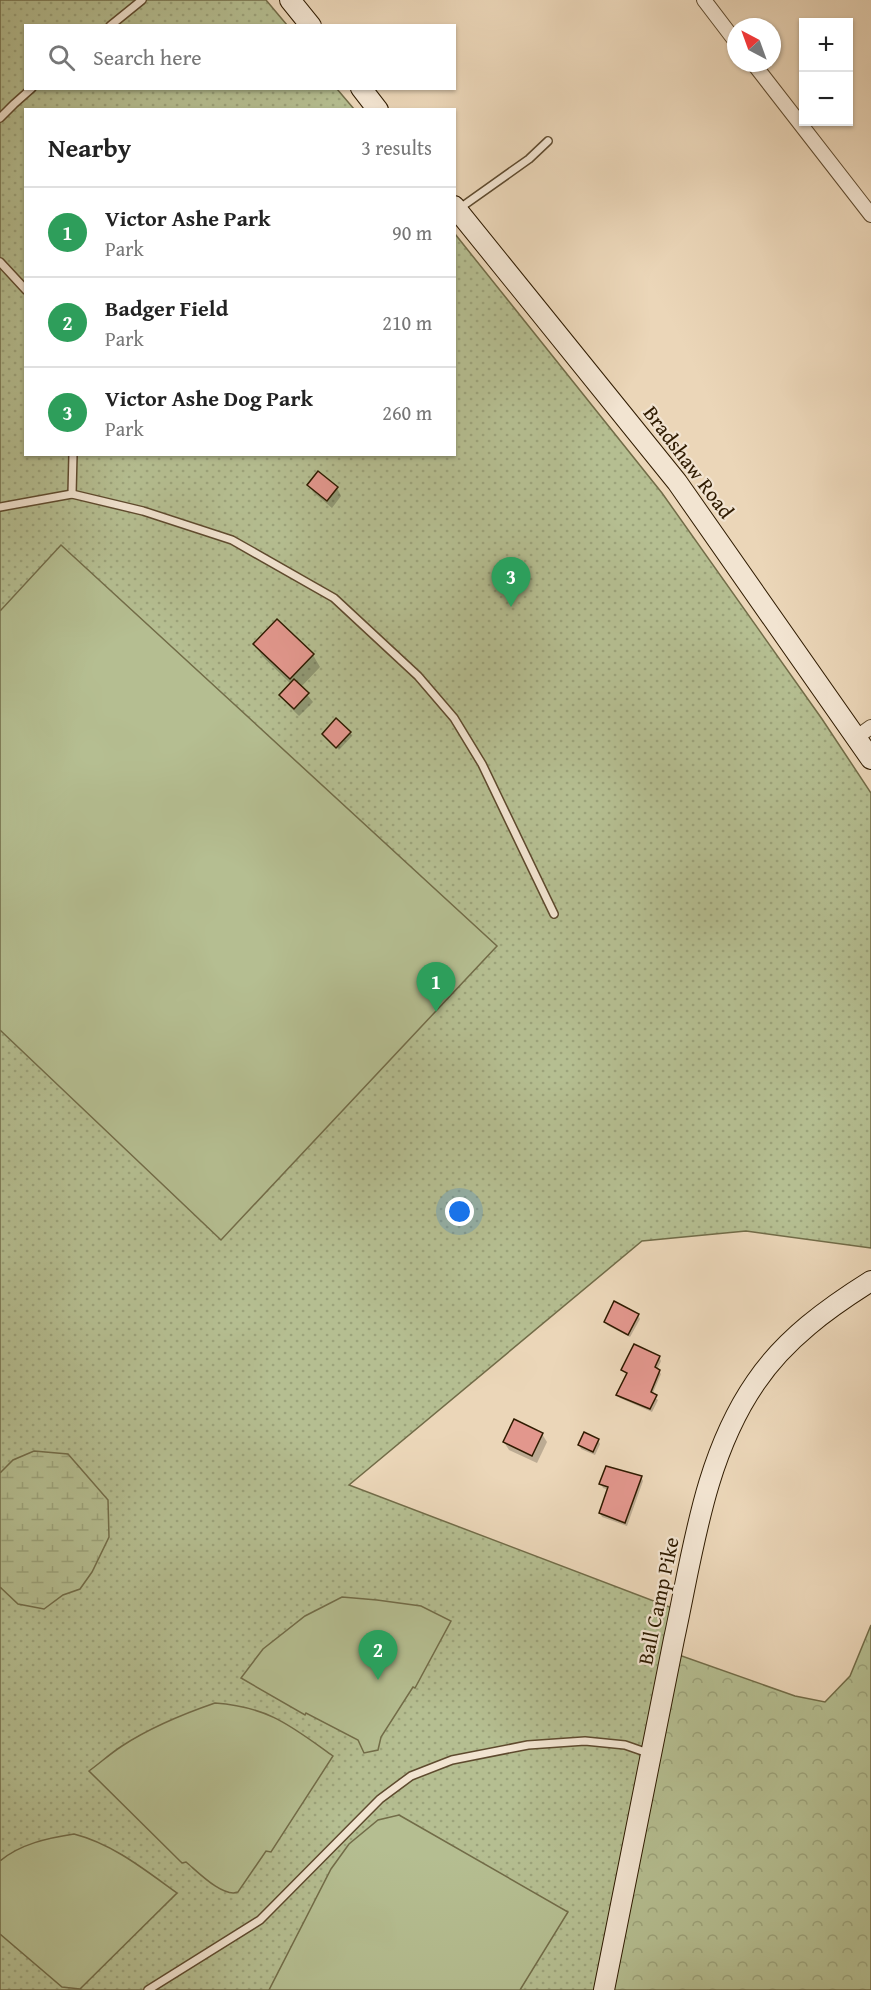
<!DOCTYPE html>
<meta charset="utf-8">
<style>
:root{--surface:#fff;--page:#f2f2f2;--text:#222;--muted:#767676;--line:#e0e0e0;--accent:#b45309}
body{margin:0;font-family:"Gentium Book Plus",serif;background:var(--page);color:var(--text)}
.controls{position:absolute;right:18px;top:18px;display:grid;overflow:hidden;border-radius:0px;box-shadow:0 2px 4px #0004}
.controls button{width:54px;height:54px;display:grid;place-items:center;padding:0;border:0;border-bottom:2px solid var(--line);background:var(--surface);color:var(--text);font:30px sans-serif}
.compass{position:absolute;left:727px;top:18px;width:54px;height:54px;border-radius:50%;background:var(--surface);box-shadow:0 2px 4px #0004;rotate:319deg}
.you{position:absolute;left:460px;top:1212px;width:21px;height:21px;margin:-15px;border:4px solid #fff;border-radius:50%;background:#1a73e8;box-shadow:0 0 0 9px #1a73e833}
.badge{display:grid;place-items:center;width:39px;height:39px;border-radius:50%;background:var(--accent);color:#fff;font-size:20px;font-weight:700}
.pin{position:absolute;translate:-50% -50px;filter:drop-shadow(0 2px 3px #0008)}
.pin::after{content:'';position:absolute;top:32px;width:21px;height:18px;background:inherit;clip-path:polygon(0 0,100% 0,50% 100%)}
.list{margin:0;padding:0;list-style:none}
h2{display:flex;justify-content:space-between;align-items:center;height:78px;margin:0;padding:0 24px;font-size:26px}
h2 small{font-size:20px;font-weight:400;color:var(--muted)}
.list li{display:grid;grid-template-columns:39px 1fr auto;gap:18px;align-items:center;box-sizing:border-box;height:90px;padding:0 24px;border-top:2px solid var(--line)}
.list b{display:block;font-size:22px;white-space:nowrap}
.list p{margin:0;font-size:20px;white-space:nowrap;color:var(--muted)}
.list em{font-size:20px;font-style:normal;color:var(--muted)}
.icon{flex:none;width:33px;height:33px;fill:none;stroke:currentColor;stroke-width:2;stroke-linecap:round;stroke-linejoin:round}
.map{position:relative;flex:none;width:871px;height:1990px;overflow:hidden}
.search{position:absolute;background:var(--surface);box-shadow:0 2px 4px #0004;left:24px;top:24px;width:432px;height:66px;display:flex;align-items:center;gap:15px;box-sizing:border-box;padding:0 21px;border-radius:0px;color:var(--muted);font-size:22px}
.panel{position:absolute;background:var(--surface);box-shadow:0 2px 4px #0004;left:24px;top:108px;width:432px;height:348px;border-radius:0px}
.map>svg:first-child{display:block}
</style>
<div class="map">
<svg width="871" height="1990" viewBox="0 0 871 1990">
<defs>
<pattern id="green-dots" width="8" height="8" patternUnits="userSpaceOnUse" patternTransform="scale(1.5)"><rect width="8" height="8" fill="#b5be91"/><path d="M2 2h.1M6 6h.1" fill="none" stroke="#9ca37b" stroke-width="1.8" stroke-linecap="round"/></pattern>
<pattern id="forest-crowns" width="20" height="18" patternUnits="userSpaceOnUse" patternTransform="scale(1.5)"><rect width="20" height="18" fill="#b5be91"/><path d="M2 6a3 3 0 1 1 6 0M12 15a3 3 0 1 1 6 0" fill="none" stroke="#9ca37b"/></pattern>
<pattern id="wetland-marsh" width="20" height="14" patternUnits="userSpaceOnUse" patternTransform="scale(1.5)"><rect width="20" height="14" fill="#b5be91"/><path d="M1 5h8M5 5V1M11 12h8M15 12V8" fill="none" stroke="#9ca37b"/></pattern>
</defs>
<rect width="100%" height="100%" fill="#ebd6b8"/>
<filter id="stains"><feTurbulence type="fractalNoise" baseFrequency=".00333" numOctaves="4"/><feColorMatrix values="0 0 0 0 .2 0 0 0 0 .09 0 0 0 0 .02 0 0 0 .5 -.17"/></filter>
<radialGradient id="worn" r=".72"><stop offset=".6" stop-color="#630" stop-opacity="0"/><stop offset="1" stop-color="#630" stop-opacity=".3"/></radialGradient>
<!-- green -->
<path fill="url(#green-dots)" stroke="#726c48" stroke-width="1.5" d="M0,0h266l21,25 -261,1v62l311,1 17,20 -328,1v344h428l1,-220 207,259 160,226 49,74v455l-125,-17 -104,10 -293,244 331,126 -84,379h-596z"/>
<!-- forest -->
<path fill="url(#forest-crowns)" stroke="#726c48" stroke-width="1.5" d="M871,1625v365h-260l68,-335 116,41 30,6 25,-26z"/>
<!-- wetland -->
<path fill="url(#wetland-marsh)" stroke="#726c48" stroke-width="1.5" d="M34,1451l34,3 40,46 1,37 -17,35 -12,17 -17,6 -19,14 -26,-5 -18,-17v-114l13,-13z"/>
<!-- pitch -->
<g fill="#b5be91" stroke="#726c48" stroke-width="1.5">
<path d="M61,545l436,401 -276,294 -221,-210v-419z"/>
<path d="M342,1597l35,3 44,6 30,15 -36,67 -2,-1 -32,50 -3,13 -14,3 -6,-13 -52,-27 -1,2 -64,-37 22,-29 42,-33z"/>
<path d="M215,1703c54,4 76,23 118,53l-62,96 -5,-1 -28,41c-15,6 -40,-20 -52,-30l-4,1 -93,-92c11,-8 22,-18 33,-25 29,-19 61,-32 93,-43z"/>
<path d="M399,1815l169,97 -48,78h-251l62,-121 18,-25 29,-24z"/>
<path d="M74,1834c39,10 71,36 103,59l-97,96 -18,-2 -62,-53v-73c20,-17 48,-23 74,-27z"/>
</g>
<!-- shadow -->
<g fill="#0003">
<path d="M309,485l28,3 4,8 -9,12 -19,-16z"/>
<path d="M255,644l58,11 7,12 -19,20 12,15 -14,14 -13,-13 -5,-8 10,-11 -29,-28z"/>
<path d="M350,733l2,3 -13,14 -16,-16z"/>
<path d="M638,1315l2,4 -10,18 -23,-12 -2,-4z"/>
<path d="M659,1357l2,4 -4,9 4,4 -9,21 6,5 -6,12 -32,-14 -2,-3 10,-20 -5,-5z"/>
<path d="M542,1434l5,8 -10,21 -28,-13 -5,-8z"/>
<path d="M598,1440l2,4 -5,11 -14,-6 -2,-4z"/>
<path d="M641,1477l2,4 -16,45 -25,-9 -2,-4 9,-23 -6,-2 -2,-4z"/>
</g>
<!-- building -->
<g fill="#e2978d" stroke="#2f1b00" stroke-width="1.5">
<path d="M318,471l20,16 -11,14 -20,-16z"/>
<path d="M277,619l37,35 -24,25 -37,-35z"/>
<path d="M294,679l15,14 -15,16 -15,-14z"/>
<path d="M336,718l15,14 -15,16 -14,-14z"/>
<path d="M614,1301l25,13 -11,21 -24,-13z"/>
<path d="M634,1344l26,12 -5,11 5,3 -9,22 6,3 -7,14 -34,-14 11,-22 -6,-3z"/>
<path d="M514,1419l29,14 -11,23 -29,-14z"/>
<path d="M584,1432l15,7 -6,13 -15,-7z"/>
<path d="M606,1466l36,10 -17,47 -26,-10 9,-26 -9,-3z"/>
</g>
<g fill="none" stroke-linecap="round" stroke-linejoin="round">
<defs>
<g id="lane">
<path d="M110,26l32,-26"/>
<path d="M0,118l14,-14 18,-16"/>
<path d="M460,208l69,-49 19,-18"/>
<path d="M0,262l26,28"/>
<path d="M72,494l1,-40"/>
<path d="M0,507l72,-13 71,17 89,29 102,58 84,78 36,42 28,46 72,150"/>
<path d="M148,1990l112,-70 120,-121 31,-23 41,-16 76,-15 57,-4 40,4 23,8"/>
</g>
<g id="street">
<path d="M704,0l32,42"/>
<path d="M753,63l118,152"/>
<path d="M857,737l14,-10"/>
</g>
<g id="secondary">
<path d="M290,0l21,26"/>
<path d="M361,88l17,22"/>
<path d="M454,206l223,276 194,277"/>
<path d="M604,1990c23,-117 46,-234 70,-351 19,-87 30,-182 82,-257 29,-43 72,-74 115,-101"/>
</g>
</defs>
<!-- lane casing -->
<use href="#lane" stroke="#5e4a2e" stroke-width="10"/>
<!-- street casing -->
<use href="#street" stroke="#5e4a2e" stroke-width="16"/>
<!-- secondary casing -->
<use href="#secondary" stroke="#2f1b00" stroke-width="22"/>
<!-- lane -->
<use href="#lane" stroke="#f2e4d1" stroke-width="7"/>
<!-- street -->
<use href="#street" stroke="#f2e4d1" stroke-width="14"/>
<!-- secondary -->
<use href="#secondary" stroke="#f2e4d1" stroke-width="20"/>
</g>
<g text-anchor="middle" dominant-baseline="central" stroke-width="4.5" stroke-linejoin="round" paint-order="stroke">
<!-- street labels -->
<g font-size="21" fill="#2f1b00" stroke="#f2e4d1">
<text transform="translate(689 462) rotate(53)">Bradshaw Road</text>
<text transform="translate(658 1601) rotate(-78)">Ball Camp Pike</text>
</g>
</g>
<rect width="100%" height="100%" filter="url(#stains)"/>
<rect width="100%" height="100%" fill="url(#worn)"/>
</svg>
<div class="controls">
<button>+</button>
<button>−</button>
</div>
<svg class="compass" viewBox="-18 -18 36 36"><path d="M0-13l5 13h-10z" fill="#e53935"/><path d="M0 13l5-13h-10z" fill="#767676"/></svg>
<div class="you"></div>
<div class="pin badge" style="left:436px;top:1012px;background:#2e9e5b">1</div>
<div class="pin badge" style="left:378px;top:1680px;background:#2e9e5b">2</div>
<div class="pin badge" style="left:511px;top:607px;background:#2e9e5b">3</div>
<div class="search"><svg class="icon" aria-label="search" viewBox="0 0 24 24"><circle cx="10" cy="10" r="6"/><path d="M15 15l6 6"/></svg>Search here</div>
<section class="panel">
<h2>Nearby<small>3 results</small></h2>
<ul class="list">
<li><span class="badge" style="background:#2e9e5b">1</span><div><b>Victor Ashe Park</b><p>Park</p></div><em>90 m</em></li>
<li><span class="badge" style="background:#2e9e5b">2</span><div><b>Badger Field</b><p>Park</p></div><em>210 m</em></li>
<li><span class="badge" style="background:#2e9e5b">3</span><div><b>Victor Ashe Dog Park</b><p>Park</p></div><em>260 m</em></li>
</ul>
</section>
</div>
